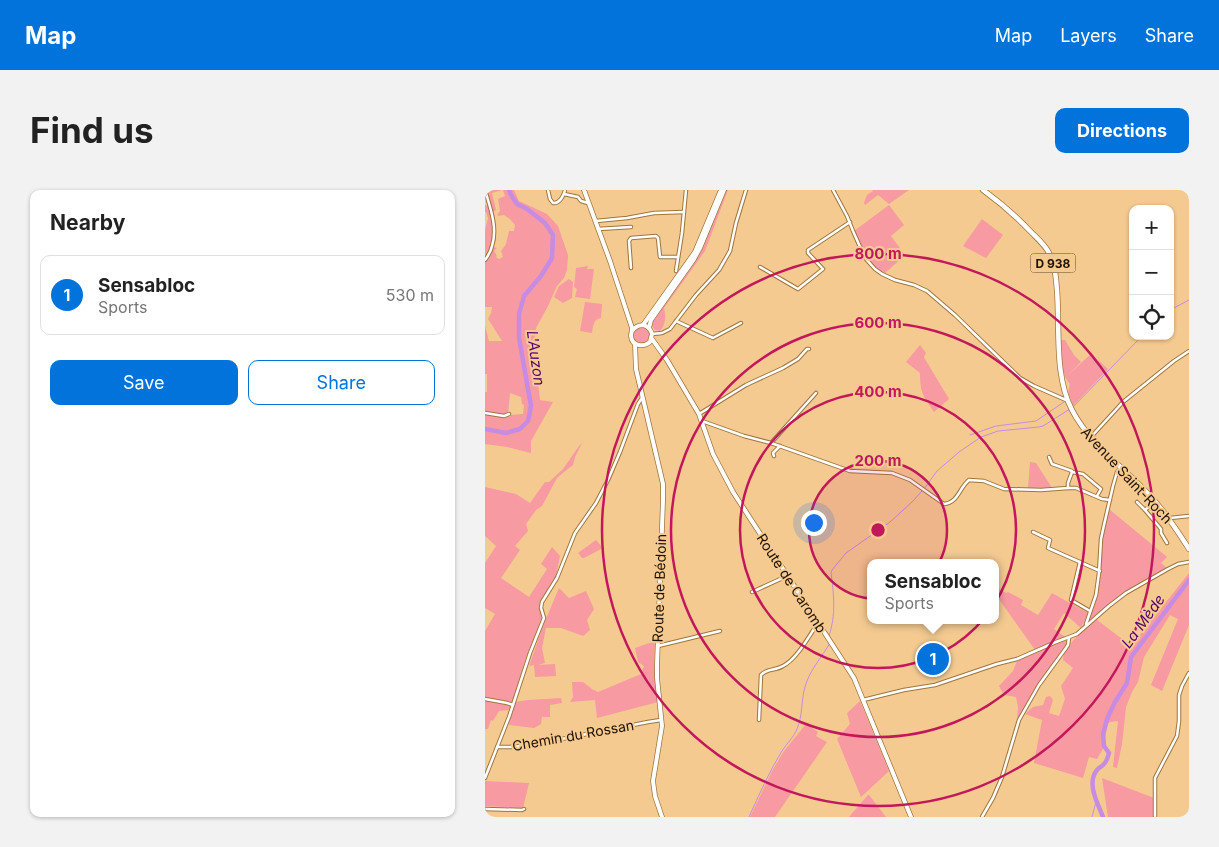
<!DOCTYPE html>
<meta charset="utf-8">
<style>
:root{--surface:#fff;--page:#f2f2f2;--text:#222;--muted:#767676;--line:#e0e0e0;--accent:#0273da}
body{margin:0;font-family:Inter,sans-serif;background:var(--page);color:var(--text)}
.controls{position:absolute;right:15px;top:15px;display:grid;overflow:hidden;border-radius:10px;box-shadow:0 1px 4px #0004}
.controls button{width:45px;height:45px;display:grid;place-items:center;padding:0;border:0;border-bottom:1px solid var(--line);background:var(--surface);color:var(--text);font:25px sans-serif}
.you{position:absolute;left:328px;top:332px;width:18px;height:18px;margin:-12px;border:4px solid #fff;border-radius:50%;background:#1a73e8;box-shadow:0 0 0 8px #1a73e833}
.badge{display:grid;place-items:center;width:32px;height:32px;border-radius:50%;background:var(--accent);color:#fff;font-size:16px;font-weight:700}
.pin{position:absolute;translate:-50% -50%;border:2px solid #fff;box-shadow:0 1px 5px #0006}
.popup{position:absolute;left:382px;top:369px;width:132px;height:65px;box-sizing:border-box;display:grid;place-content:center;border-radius:10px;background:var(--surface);filter:drop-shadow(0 1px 4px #0005);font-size:16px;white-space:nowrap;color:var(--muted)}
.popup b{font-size:19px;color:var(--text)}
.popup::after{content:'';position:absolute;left:50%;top:100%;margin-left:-10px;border:10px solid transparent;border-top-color:var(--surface)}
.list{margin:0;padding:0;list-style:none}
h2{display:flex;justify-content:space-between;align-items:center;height:65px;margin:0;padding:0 20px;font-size:21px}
h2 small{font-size:16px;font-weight:400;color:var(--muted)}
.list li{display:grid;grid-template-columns:32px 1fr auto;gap:15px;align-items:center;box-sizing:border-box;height:80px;margin:0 10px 10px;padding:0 10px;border:1px solid var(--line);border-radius:10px}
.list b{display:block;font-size:19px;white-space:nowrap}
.list p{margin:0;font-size:16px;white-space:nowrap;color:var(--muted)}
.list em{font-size:16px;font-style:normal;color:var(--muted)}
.actions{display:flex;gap:10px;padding:15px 20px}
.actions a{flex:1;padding:11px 0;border:1px solid var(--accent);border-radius:10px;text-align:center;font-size:18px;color:var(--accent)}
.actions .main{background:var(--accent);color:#fff}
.icon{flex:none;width:28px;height:28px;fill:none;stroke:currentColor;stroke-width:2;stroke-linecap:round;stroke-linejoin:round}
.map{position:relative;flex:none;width:704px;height:627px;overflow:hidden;border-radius:10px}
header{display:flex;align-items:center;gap:30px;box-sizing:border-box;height:70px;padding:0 25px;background:var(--accent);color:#fff}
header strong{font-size:24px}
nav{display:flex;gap:28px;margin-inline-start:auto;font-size:18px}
.intro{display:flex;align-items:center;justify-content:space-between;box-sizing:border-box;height:120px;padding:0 30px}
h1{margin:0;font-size:35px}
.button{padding:12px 22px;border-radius:10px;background:var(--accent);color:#fff;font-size:18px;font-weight:700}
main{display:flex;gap:30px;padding:0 30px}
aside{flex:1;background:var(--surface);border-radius:10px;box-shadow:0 1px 4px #0004}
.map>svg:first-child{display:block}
</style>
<header>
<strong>Map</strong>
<nav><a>Map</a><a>Layers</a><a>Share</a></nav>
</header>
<div class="intro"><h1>Find us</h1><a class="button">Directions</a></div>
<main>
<aside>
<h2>Nearby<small></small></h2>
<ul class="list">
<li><span class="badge">1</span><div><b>Sensabloc</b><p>Sports</p></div><em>530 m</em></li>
</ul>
<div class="actions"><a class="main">Save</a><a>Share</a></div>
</aside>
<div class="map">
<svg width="704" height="627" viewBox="0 0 704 627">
<rect width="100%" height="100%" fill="#f4ca91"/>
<!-- green -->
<g fill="#f89aa2">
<path d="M1,0h16l-10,3 4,17 -6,4c4,19 4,26 -5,44v-28l3,-12 -2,-6h-1v-7l3,1 -3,-11z"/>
<path d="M18,0h11l5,11 28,13 11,12 10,29 -1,15 -3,8 -7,8 -9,20 -12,22 -2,21 6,51 13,2 -22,39v12l-24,-6 -22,-3v-30l18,3 6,-2 14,-1 1,-9 -2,-1 -1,-7 -11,-4 -2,21 -4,1 -19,-3v-20h2v-18h-2v-48l4,15h13l-14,-22 3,-6 1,-6h-7v-44l8,-16 4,1 -3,3 3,5 -1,1 3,2 4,-2 -2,-6 5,-7 3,-13h5l1,-6 -5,-6 -6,-4 -5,1 -2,-1 3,-4 -2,-12 7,-3z"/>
<path d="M241,0h2l-23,61 -41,57c2,8 2,16 -4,23l-5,-1 -3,-4 1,-6 38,-54 11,-18z"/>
<path d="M387,0h37l-20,14 -11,-9 -13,10 -1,-2 3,-8 6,-4z"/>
<path d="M404,15l15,20 -13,11 14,19 -21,19c-17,-11 -23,-26 -30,-43z"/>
<path d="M497,29l21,16 -17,23 -23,-12z"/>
<path d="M103,76l-1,3h7l-4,30 -15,-2 2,-8 -3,-2 2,-19z"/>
<path d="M84,89l4,3 -1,16 -9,5 -9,-6 5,-11z"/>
<path d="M100,112l17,2 -1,14c-8,1 -8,9 -9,15l-12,-2z"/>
<circle cx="157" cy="145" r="9"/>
<path d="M576,150h4l9,15 7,7 -14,14 24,-22 17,15 -35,37 -5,-13 2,-9c-10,-11 -8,-29 -9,-44z"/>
<path d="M435,155l6,8 -2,4 1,2 24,40 -15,13c-11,-17 -14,-19 -14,-39l-14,-11z"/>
<path d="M97,253l-7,14 -2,8 -9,7 -7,6 -15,28 -6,4 -10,14 2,7 -13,15 5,4 -19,28 28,19 18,-28 -6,-5 11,-17 8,9 -4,20 -17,31 3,9 -1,4 -17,43 -10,35 -2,4 -27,-5v-66l10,-17 -10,-6v-45l11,-17 -11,-10v-49l31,7 14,9 15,-21h4l14,-13 16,-23z"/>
<path d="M545,272l6,1 16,25h-24z"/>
<path d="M624,319l58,48 -6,6 6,5 -43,24 -37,30 9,-24 6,-58z"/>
<path d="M111,350l7,8 -19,10h-2l-4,-5z"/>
<path d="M704,383v52l-27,66 -11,-6 27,-66 -8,-4 -26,42 -6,25 -6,10 -6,15 -4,37 -5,24 -4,-1 5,-46 -8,1 -2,2 -5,25 -6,10 -8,-2 -6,21 -49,-15 8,-43 -17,-6 8,-7 10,-2 3,-8 4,-1 3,4 -4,13 10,3 6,-17 -4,-13 12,-18 -10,-8c1,-14 22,-32 33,-41l22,17 14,9z"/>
<path d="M511,397l10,6 2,-1 15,8 -2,5 17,10 14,-22 36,20 -7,15 -17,-15 -10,16 11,8 -30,13 -39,-55z"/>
<path d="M74,398l10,10 17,-7 8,18 -7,11 3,10 -7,6 -22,-8h-15l-4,20 3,15 -7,2 17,-1 1,12 -21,1 -1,-12 -5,1 14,-40z"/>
<path d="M579,449l2,2v6l-25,33 -23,40h-1l1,-13 -2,-10 -12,-2 -5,-9 14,-15 4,-10z"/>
<path d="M170,451l-1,23 4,38 -61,16 -2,-18 -25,2 3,-5 -1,-15h11l9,7 6,3 43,-18 3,-8 -6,-4 -3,-14z"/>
<path d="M76,508l1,5 -12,2v12h-8l-1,7 -7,4 -25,-3 6,-23 13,-2z"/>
<path d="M0,510l23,5 3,1 -2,4 -10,1 -6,10 -2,-1 -3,9h-3z"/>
<path d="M375,511l29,70 -28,26 -24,-58 13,-15 -3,-11z"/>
<path d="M321,534l12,8 -2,4 11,6 -52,75h-25l22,-46 12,-20z"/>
<path d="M617,588l52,20 -1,19h-45z"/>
<path d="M0,591l44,2 -6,25 -38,-2z"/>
<path d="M384,605l17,22h-37l19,-22z"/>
</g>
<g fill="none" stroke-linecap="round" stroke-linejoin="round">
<!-- stream -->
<g stroke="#c68ce2" stroke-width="1">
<path d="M685,120l19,-10"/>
<path d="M588,217l69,-71"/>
<path d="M485,245l26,-9 40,-5 28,-19"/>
<path d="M439,299l13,-18 22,-19 22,-15 17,-6 41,-4 4,-1 27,-17"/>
<path d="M347,450l-3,-4c7,-21 5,-41 2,-63l1,-3 14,-17 44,-31 22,-20 10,-11"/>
<path d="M264,627c10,-22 20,-45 33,-66 5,-8 12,-14 15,-22 6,-14 4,-29 8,-42 4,-16 17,-30 25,-44"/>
<path d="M607,627l4,-15"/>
</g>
<!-- river -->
<g stroke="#c68ce2" stroke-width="4.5">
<path d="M0,239l21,4 14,-4 8,-8 3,-15 -12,-68v-24l5,-18 17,-20 11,-18 1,-23 -8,-12 -18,-14 -10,-5 -6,-9 -2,-5"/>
<path d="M618,627c-5,-13 -17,-34 -6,-47 3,-4 4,-2 7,-6 2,-2 4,-7 5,-11l-5,-7 -1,-12 4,-15 8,-17 12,-19 4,-26 58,-77"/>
</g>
<defs>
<g id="minor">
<path d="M0,0c5,17 13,38 7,56 -1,5 -4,10 -7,14"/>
<path d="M63,0l2,9 3,4c6,1 11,-7 12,-13"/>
<path d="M348,0l14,26 6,15 12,27 10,11 7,5 13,6 19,5 13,6 28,24 65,63 14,8 32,14"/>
<path d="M79,4l14,3 3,4 7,2"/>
<path d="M111,31l31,-3 27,-5 30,-1"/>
<path d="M113,39l33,-2"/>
<path d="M275,77l38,22 25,-20 -15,-16v-3l42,-28"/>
<path d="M146,78l-2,-27 2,-3 25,-2 2,2 2,19h18"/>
<path d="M191,81l6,-38 4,-43"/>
<path d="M191,131l37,17 28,-15"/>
<path d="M167,144l10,-1 8,-4 26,-34 23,-25 11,-19 6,-28 10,-33"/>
<path d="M0,223l19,3 5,-2"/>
<path d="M214,224l47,-29 37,-17 15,-9 9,-10h2"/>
<path d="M217,231l42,15 27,7 79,28 42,2 18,7 34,24c14,-1 15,-16 25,-24l15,1 20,8 37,1 27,-2h8l26,11 8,1"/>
<path d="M606,247l32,-35 51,-41 15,-10"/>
<path d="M286,253l45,-50"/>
<path d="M289,266l-1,-3 7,-7"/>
<path d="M564,267l3,7 20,7"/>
<path d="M583,298v-5l4,-11 11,2 18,15 -4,7"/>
<path d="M652,312l8,8"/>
<path d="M669,312l-9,8 16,19v4l6,10"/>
<path d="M685,328l19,-2"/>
<path d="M548,342l17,8 -2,8 52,23"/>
<path d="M595,372l-9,38 19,11"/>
<path d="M267,402l35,-16"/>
<path d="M601,434l10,-29 3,-22 2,-34 3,-14 9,-39 4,-14 4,-4"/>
<path d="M173,456l62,-15"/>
<path d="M0,509l22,4 6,2"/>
<path d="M378,510l41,-10 31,-5 62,-21 20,-5 39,-17 21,-8 32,-28 17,-13 42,-24 10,-5 11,-2"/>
<path d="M274,530l2,-45c6,-7 14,-4 22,-9 14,-7 26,-30 35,-43"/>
<path d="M12,557h13l21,-2 117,-23 13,-2"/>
<path d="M0,588l24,-61 21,-64 14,-35 -3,-10 1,-6 15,-24 18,-45 21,-30 12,-23 12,-28 18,-48 4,-6"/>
<path d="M0,619l37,1 2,-1"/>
<path d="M497,627l11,-19 9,-21 17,-57 20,-35 27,-37 2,-3 1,-7"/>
<path d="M670,627v-39l22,-42 2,-15v-26l3,-9 7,-13"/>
</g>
<g id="secondary">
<path d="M99,0l26,71 22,67c0,3 -1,6 -1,8 1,11 13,11 19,6l2,-8c-3,-10 -13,-12 -20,-3"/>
<path d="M158,135l52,-73 26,-62"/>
<path d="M164,138l2,-8 43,-61 6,-11 24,-58"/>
<path d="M167,149l15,21 32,54 14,40 20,38 121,186 57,139"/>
<path d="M150,154l1,25 27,115v16l-6,165v13l5,48 -9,55 2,15 7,21"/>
</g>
<path id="primary" d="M498,0c18,13 34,27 49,43 6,6 13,12 17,20 6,11 7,25 8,37 3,38 -3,86 15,120 18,35 53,58 79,87 15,16 26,33 38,52"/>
</defs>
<!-- minor casing -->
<use href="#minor" stroke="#9d763f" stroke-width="4.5"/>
<!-- secondary casing -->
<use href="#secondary" stroke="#9d763f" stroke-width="5.5"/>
<!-- primary casing -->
<use href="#primary" stroke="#9d763f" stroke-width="6"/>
<!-- minor -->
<use href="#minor" stroke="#fff" stroke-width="2.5"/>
<!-- secondary -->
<use href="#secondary" stroke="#fff" stroke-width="4"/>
<!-- primary -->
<use href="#primary" stroke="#fff" stroke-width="4.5"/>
</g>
<!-- distance rings -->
<circle cx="393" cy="340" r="69" fill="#c2185b" fill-opacity=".12"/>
<g fill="none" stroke="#c2185b" stroke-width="2.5">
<circle cx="393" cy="340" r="69"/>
<circle cx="393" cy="340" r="138"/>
<circle cx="393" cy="340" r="207"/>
<circle cx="393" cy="340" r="276"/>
</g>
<g text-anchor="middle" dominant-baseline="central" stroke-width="4" stroke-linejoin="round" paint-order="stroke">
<!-- shield labels -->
<rect fill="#f4ca91" stroke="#60482c" stroke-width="1" x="545.5" y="63.5" width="45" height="19" rx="4"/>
<g font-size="12" font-weight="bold" fill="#201100">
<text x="568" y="73">D 938</text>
</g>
<!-- street labels -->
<g font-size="14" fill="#201100" stroke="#f4ca91">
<text transform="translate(642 285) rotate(47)">Avenue Saint-Roch</text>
<text transform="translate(307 393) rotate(57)">Route de Caromb</text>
<text transform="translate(174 398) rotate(-88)">Route de Bédoin</text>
<text transform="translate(88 545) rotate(-10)">Chemin du Rossan</text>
</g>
<!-- water labels -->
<g font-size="15" font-style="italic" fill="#53006e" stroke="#f4ca91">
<text transform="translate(51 168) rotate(82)">L'Auzon</text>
<text transform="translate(658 431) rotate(-54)">La Mède</text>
</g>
</g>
<circle cx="393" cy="340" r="8" fill="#c2185b" stroke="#f4ca91" stroke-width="2.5"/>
<g font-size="15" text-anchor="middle" font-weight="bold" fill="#c2185b" stroke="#f4ca91" stroke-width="4" stroke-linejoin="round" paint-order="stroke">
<text x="393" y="69">800 m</text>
<text x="393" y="138">600 m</text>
<text x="393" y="207">400 m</text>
<text x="393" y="276">200 m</text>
</g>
</svg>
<div class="controls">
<button>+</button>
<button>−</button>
<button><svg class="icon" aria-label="locate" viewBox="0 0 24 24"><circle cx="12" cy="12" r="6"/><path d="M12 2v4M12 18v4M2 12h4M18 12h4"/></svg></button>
</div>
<div class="you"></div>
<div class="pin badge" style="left:448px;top:469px">1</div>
<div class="popup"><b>Sensabloc</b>Sports</div>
</div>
</main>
